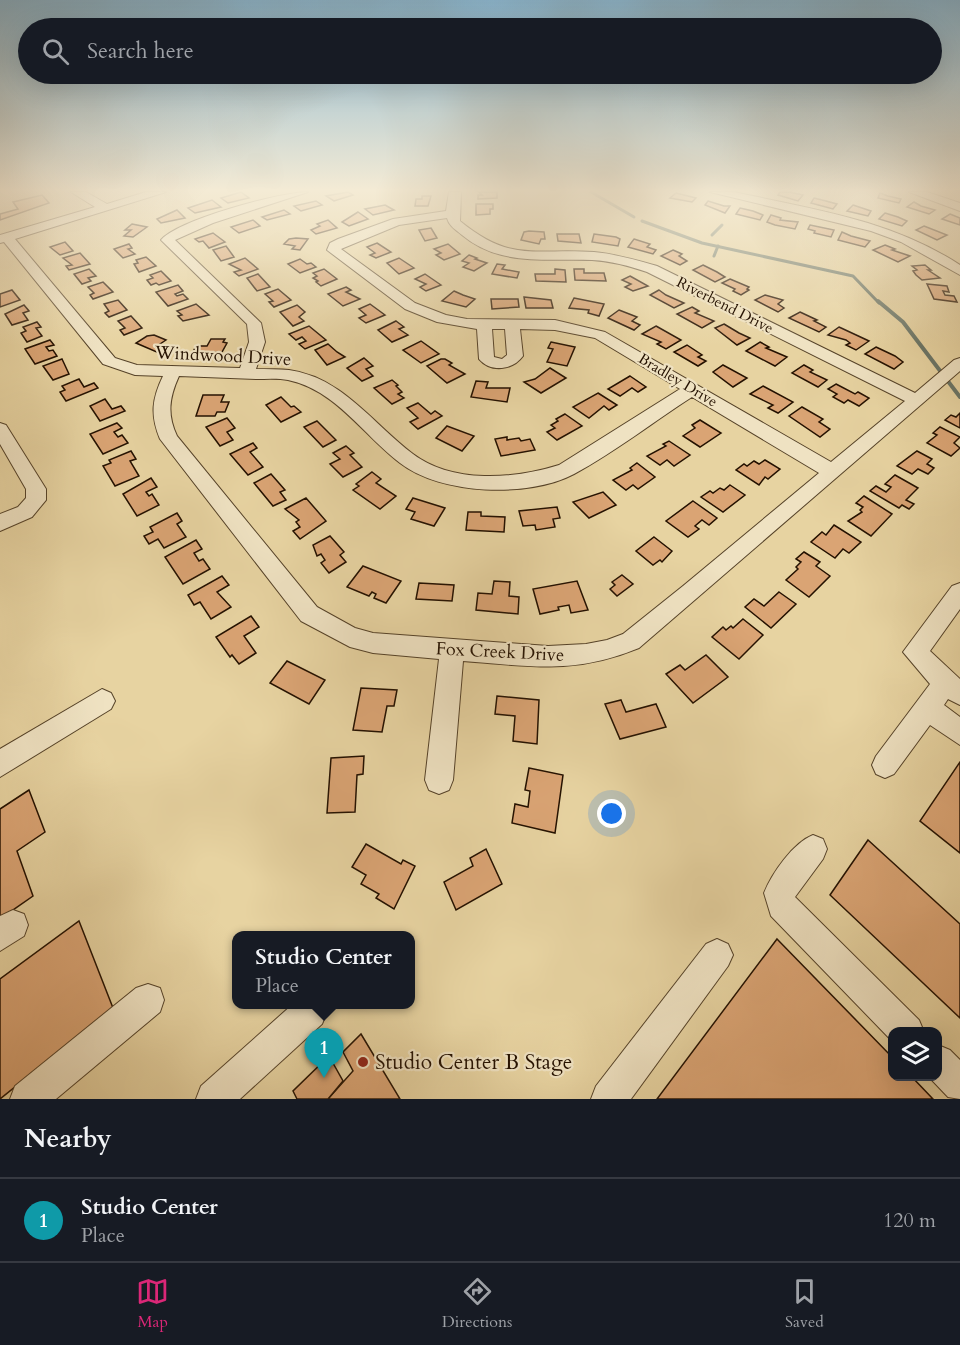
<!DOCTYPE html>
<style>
:root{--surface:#171b24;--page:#242831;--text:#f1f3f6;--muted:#9ea1a6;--line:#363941;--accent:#db2777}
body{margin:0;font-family:Cardo,serif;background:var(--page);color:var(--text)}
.controls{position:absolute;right:18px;bottom:18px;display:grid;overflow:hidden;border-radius:12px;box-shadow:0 6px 24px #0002}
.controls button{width:54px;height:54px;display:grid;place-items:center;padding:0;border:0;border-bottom:2px solid var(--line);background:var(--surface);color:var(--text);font:30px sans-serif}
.you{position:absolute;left:612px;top:814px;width:21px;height:21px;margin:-15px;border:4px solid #fff;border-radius:50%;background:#1a73e8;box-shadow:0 0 0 9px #1a73e833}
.badge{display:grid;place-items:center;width:39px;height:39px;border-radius:50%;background:var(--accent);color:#fff;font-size:20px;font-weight:700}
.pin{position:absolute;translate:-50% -50px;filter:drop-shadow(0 2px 3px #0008)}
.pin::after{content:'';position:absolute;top:32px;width:21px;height:18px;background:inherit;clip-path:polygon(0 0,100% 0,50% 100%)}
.popup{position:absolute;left:232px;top:931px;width:183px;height:78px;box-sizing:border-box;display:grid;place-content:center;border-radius:12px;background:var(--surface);filter:drop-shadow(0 2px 4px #0005);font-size:20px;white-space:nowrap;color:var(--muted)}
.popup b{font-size:22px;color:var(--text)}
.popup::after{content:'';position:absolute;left:50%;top:100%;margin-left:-12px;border:12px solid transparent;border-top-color:var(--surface)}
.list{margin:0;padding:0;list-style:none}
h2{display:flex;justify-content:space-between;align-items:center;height:78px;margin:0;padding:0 24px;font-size:26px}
h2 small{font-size:20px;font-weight:400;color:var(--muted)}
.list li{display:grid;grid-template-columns:39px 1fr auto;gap:18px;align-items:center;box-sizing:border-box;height:84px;padding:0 24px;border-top:2px solid var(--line)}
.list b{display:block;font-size:22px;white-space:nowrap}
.list p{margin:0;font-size:20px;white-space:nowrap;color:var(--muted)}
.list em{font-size:20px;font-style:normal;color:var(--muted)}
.icon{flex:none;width:33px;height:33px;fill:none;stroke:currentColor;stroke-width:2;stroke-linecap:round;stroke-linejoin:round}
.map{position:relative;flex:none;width:960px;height:1099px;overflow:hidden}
.search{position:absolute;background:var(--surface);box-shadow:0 6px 24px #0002;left:18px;right:18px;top:18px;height:66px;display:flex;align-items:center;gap:15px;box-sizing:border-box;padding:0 21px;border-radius:33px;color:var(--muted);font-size:22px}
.sheet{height:162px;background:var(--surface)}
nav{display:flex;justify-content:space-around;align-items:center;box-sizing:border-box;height:84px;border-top:2px solid var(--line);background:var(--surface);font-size:16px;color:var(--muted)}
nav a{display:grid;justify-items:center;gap:3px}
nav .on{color:var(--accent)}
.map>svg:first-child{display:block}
</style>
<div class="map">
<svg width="960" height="1099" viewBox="0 0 960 1099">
<rect width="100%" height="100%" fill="#e7d3a1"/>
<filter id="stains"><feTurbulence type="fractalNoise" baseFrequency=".00333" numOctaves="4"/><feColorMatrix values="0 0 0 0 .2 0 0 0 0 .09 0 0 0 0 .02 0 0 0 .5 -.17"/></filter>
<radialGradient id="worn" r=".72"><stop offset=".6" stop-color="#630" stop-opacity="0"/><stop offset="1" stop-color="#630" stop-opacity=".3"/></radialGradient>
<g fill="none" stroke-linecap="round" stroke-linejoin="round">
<!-- stream-far1 -->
<g stroke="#697567" stroke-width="3">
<path d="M591,192l43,25"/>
<path d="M642,221l60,22 151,33 26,27"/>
<path d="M712,235l10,-10"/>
<path d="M714,256l4,-10"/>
</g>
<!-- stream -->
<path stroke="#697567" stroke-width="4" d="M878,301l25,21 57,75"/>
</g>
<!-- building -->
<g fill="#daa474" stroke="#241100" stroke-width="1.5">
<path d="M241,192l8,6 -21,5 -7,-5z"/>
<path d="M348,192l5,3 -19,6 -8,-5z"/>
<path d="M479,192h18v6l-19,1v-4h4z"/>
<path d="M780,192h9l14,3 -5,6 -20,-6z"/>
<path d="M676,193l20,5 -4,4 -22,-4z"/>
<path d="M880,193l8,3 13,3 -2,4 -21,-5z"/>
<path d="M42,195l7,8 -49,17v-6l18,-5 -5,-7z"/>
<path d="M422,196h9l-3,10h-13l1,-7h6z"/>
<path d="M814,198l12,3 11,3 -4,5 -22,-6z"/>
<path d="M212,200l9,7 -26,6 -7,-5z"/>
<path d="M316,201l6,4 -21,6 -7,-5z"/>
<path d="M708,201l16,5h6l-5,7 -20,-8z"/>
<path d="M914,202l7,4 14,4 -6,4 -22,-7z"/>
<path d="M476,204h17v5h-3v5l-14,1z"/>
<path d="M385,205l9,5 -21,5 -8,-6z"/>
<path d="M853,205l18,6 -3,5 -21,-5z"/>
<path d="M740,208l13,3 10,4 -3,5 -24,-6z"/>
<path d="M177,210l8,8 -24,5 -4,-4z"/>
<path d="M284,210l6,4 -23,6 -5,-3z"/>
<path d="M358,212l10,7 -19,7 -7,-4z"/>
<path d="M885,213l13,4 9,4 -5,5 -23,-7z"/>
<path d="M950,214l10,4v7l-18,-6z"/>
<path d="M771,215l10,3 -1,2 18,2 -3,7 -20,-4 -8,-3z"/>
<path d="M253,220l7,6 -21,7 -8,-6z"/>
<path d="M328,220l9,8 -21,6 -5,-4 9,-4 -3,-2z"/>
<path d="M132,224l15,3 -14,10 -9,-1 7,-6h-6z"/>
<path d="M810,225l24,5 -3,7 -17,-4 1,-2 -7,-2z"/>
<path d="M924,226l23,9 -10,5 -21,-10z"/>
<path d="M431,228l6,10 -12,3 -6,-11z"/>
<path d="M529,231l15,1 1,7h-4l-2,5 -18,-4 3,-8z"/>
<path d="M842,232l9,4 19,5 -5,6 -27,-7z"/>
<path d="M213,233l12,9 -16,6 -6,-7 -4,1 -4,-3z"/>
<path d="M557,234h22l2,9 -23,-2z"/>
<path d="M594,234l22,3 4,2 -2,7 -26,-4z"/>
<path d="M289,239l7,-1 12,1 -8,11 -8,-1 3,-3 -11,-2z"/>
<path d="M634,239l16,5 -3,3 9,3 -3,4 -25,-7z"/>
<path d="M65,242l8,9 -13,4 -10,-8z"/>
<path d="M377,243l14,9 -15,6 -6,-3 5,-2 -8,-6z"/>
<path d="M129,244l3,4 -4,1 7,5 -12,4 -9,-9z"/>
<path d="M448,244l12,10 -16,6 -8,-5 5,-2 -7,-4z"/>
<path d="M885,245l10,4 -3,1 18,6 -12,6 -25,-12z"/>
<path d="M226,246l8,11 -13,4 -8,-11z"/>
<path d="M673,250l9,4 -3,2 8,5 -7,4 -19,-9z"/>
<path d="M80,253l10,11 -21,6 -3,-4 6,-1 -9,-7z"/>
<path d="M469,255l8,3 -2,1 12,4 -13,8 -11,-4 6,-4 -7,-2z"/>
<path d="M146,257l10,9 -17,6 -5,-8 4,-1 -2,-3z"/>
<path d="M245,258l13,11 -19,7 -5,-4 7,-2 -12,-6z"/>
<path d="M399,258l15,10 -15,6 -12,-11z"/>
<path d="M300,259l7,5 4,-1 5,4 -16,6 -12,-9z"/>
<path d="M497,264l8,1 -3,4 17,3 -2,6 -25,-4z"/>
<path d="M703,265l14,7 8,5 -10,5 -22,-12z"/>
<path d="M925,265l6,5h-3l12,8 -18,2 -6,-5 -3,-4 4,-1 -5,-4z"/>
<path d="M89,269l7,7 -8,2 3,3 -9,3 -8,-10z"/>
<path d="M324,269l13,10 -16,7 -5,-4 2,-1 -5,-3 4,-2 -4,-3z"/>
<path d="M555,269l10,1 1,12 -30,-1 -1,-7h20z"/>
<path d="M574,269h10v4h20l2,8 -31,-1z"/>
<path d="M161,271l10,10 -12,4 -3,-2 -5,2 -4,-5 6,-2 -3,-3z"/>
<path d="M258,274l12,13 -13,4 -10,-13z"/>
<path d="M425,274l16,11 -15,6 -6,-4 6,-3 -11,-5z"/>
<path d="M630,276l18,10 -15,5 -8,-4 6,-3 -9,-4z"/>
<path d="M730,279l19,8 -2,2 2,1 -8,5 -8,-4 2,-2 -13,-6z"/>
<path d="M103,282l10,10 -20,7 -3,-4 4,-2 -6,-6z"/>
<path d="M927,284l20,2 2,6 -6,-1 2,4 9,1 3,6 -23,-3z"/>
<path d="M178,285l5,6 -8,3 2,2 6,-2 5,5 -20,7 -12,-14z"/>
<path d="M346,287l5,3 -5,2 14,7 -17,7 -15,-12z"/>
<path d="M278,289l13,11 -17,7 -5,-5 4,-1 -8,-7z"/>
<path d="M12,290l8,10 -20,7v-13z"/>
<path d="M659,290l7,5 18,8 -10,5 -24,-13z"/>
<path d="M454,291l9,4 12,4 -9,8 -24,-6z"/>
<path d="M765,295l18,5 -5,4 6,4 -6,4 -23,-12z"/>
<path d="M524,297l27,3 2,8h-27z"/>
<path d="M574,298l30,6 -5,12 -11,-3 1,-3 -20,-2z"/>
<path d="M491,299h27l1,8 -27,2z"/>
<path d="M118,300l9,10 -18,7 -4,-4 4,-2 -5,-7z"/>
<path d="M196,304l13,11 -26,6 -5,-5 4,-1 -5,-4z"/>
<path d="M370,304l15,11 -19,8 -7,-5 7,-3 -7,-6z"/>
<path d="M24,305l5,6 -6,2 5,7 -16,5 -7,-11z"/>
<path d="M297,305l8,7 -6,5 5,4 -11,5 -13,-14z"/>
<path d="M692,307l7,4 -4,2 19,8 -12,7 -25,-14z"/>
<path d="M619,310l18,7 -5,4 8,4 -6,5 -26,-12z"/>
<path d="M800,312l17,8 -3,1 12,6 -7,5 -30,-14z"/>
<path d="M131,316l11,12 -18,7 -4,-5 5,-2 -7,-7z"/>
<path d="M396,321l8,6 -5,2 9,6 -16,7 -14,-12z"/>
<path d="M37,322l4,5 -5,1 6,8 -15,6 -6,-9 5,-2 -3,-4z"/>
<path d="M724,324l15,9 11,5 -13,7 -22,-17z"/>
<path d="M309,326l17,14 -21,9 -6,-5 7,-3 -4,-4 -6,3 -7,-6z"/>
<path d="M656,326l25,14 -15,9 -9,-5 4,-2 -19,-8z"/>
<path d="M839,327l30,14 -13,9 -10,-5 4,-2 -4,-3 -18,-5z"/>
<path d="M154,335l12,5 -6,4 8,3 -9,6 -23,-10 11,-7z"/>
<path d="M211,339h14l-2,3 4,1 -5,9 -30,2 4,-8h11z"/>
<path d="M50,340l4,5 -8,2 3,4 4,-1 4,6 -22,8 -10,-15z"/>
<path d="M421,341l18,13 -18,9 -18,-13z"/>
<path d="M551,342l24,5 -8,19 -20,-4 6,-13 -5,-1z"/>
<path d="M760,342l9,5 -3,1 21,9 -12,9 -29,-15z"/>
<path d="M328,344l9,8 8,5 -18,8 -12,-15z"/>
<path d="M687,345l15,10 -4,2 8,4 -8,5 -24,-14z"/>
<path d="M876,347l19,9 8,6 -9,7 -29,-15z"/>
<path d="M364,358l9,8 -7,3 7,7 -11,5 -15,-13z"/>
<path d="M62,359l7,15 -16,6 -10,-14z"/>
<path d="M441,359h4l7,4 -3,2 16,9 -18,9 -20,-17z"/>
<path d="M723,365l24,13 -14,9 -20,-15z"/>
<path d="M804,365l9,5 -3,2 17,8 -9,7 -26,-14z"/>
<path d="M550,368l16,10 -25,15 -17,-11 11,-3z"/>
<path d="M630,376l16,11 -8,5 -6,-4 -12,8 -12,-7z"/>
<path d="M79,379l5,8 10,-4 4,5 -32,13 -6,-9 5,-2 -3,-4z"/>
<path d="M392,380l6,5 -2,1 6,6 -4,2 6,4 -12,6 -18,-16z"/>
<path d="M476,381l12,1 -2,6h24l-3,14 -36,-5z"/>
<path d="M836,384l19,10 3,-2 11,6 -10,8 -11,-6 -4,3 -11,-6 4,-3 -9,-5z"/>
<path d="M763,386l30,16 -15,11 -10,-5 5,-3 -23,-11z"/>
<path d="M598,393l19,12 -8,5 -5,-4 -15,12 -16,-11z"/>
<path d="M203,395h21l-3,7h8l-4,10h-8l-2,4h-19z"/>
<path d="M281,397l10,10 3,-1 7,6 -20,10 -15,-17z"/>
<path d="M105,399l7,10 9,-3 4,5 -25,10 -10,-15z"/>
<path d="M418,403l13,11 4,-3 7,5 -24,13 -8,-7 8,-4 -11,-10z"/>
<path d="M802,407l21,12 -4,3 11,7 -10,8 -31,-21z"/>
<path d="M960,413v15l-15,-8 6,-5 5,2z"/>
<path d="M565,414l17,12 -25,14 -10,-8 8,-4 -4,-3 7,-4 -2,-2z"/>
<path d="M227,418l8,10 -8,4 6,8 -13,6 -14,-19z"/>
<path d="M700,420l21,13 -21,14 -17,-11 12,-8 -3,-3z"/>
<path d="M317,421l19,19 -13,7 -19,-20z"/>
<path d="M117,423l5,5 -8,4 4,5 4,-2 6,8 -25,11 -13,-20z"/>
<path d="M447,426l27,10 -12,15 -26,-13z"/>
<path d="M940,427l20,10 -6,6 6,5 -9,8 -24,-13 10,-8 -4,-2z"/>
<path d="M507,437v3l12,-2 2,3 9,-2 5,11 -34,6 -6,-17z"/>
<path d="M669,441l21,14 -16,11 -7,-6 -7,5 -13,-9 19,-10 -3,-2z"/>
<path d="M253,443l4,5 -7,4 13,15 -15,8 -18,-21z"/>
<path d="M346,446l8,7 -4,2 12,12 -19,10 -13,-13 10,-5 -7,-6z"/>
<path d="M131,451l5,8 -6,2 9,15 -24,10 -12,-20 8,-3 -2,-3z"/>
<path d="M917,451l15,8 -5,5 7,4 -6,6 -10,-5 -6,5 -15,-8z"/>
<path d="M765,460l15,9 -12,10 -3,-2 -6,8 -23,-15 8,-6 3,2 7,-5 5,3z"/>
<path d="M637,463l18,14 -17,12 -5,-4 -7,5 -13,-10 19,-10 -2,-2z"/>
<path d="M372,472l9,7 -5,4 20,13 -16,13 -27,-19 6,-4 -3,-2z"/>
<path d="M271,474l14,16 -5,2 6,8 -13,6 -19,-23z"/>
<path d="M895,475l23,13 -12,12 8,4 -5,5 -7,-4 -3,3 -29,-17 6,-5 10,6 5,-5 -6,-3z"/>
<path d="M151,478l6,9 -11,5 3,4 3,-2 7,11 -22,11 -14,-22z"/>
<path d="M730,485l15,10 -22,17 -22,-15 9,-6 3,2 7,-5 4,2z"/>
<path d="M603,492l13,13 -27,13 -16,-16z"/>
<path d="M864,496l28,18 -21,22 -23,-15 14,-9 -2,-2 3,-3 -7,-4z"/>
<path d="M306,498l20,23 -26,18 -7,-8 7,-4 -4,-5 3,-2 -14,-11z"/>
<path d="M413,498l32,10 -11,18 -23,-7 4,-7 -9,-3z"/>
<path d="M693,501l24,17 -8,7 -7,-5 -7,6 4,3 -11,8 -22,-16z"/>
<path d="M557,507l3,11 -7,1 2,8 -19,3 -1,-5 -12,1 -4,-15z"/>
<path d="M468,512h13v4l24,1 -1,15 -38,-2z"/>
<path d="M177,513l5,8 -5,3 9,13 -22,11 -6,-9 -9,5 -5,-8 9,-4 -3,-5z"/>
<path d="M834,525l27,17 -12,11 -6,-4 -8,9 -24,-16 11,-10 4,3z"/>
<path d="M330,536l14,16 -4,3 6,7 -17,11 -8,-10 4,-3 -4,-6 -4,2 -4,-11z"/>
<path d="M654,537l18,14 -10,11 -2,-2 -7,5 -17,-14z"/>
<path d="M196,540l6,9 -8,4 5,8 4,-2 7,10 -27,15 -18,-27z"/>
<path d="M804,552l16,10 -4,4 14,10 -21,21 -23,-17 12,-11 -2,-2 5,-5 -5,-3z"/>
<path d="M363,566l38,15 -15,22 -12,-5 2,-4 -4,-2 -3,4 -22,-9z"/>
<path d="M622,575l11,9 -16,12 -7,-7 5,-4 -3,-3z"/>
<path d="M222,576l7,9 -12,7 14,15 -20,12 -11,-17 -6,3 -6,-10z"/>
<path d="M494,581l16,1 -1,14 10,1 -1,17 -42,-4 2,-17 14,1z"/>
<path d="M577,581l11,29 -17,3 -2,-8 -11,2 1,3 -19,4 -7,-25z"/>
<path d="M419,583l35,2 -2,16 -36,-2z"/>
<path d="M779,592l17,12 -25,24 -26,-21 9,-8 10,7z"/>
<path d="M251,616l8,11 -15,9 12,17 -17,11 -7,-9 -2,2 -14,-20z"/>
<path d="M743,619l20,16 -24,24 -27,-22 11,-10 3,3 5,-4 2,2z"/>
<path d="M706,655l22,22 -35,26 -27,-29 14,-9 5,5z"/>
<path d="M287,661l38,19 -16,24 -39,-21z"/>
<path d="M361,688l36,2 -3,16h-7l-5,26 -29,-2z"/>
<path d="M497,696l42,4 -2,44 -24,-3 2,-25 -20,-2z"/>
<path d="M621,700l5,12 30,-8 10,23 -46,12 -15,-35z"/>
<path d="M364,756l-1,18 -6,1 -2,37 -28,1 4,-55z"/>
<path d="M960,762v91l-40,-32z"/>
<path d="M529,768l34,7 -8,58 -43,-10 3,-19 13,3 2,-16 -5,-1z"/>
<path d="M29,790l16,42 -28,19 16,45 -33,23v-110z"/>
<path d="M868,840l92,84v94l-130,-123z"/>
<path d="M366,844l35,20 2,-4 12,6 -21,43 -18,-11 3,-4 -18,-10 5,-9 -14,-8z"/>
<path d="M486,849l16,35 -46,26 -12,-28 29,-16 -3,-8z"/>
<path d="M79,921l34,87 -113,91v-120z"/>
<path d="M777,939l115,118v19h19l22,23h-276z"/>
<path d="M361,1034l39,65h-72l25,-28 -10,-19z"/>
<path d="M329,1056l14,25 -15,18h-31l-4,-8z"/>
</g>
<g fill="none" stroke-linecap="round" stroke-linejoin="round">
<defs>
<g id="minor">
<path d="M71,192h15l21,12 39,-12h20l-151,47 100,119 22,7 103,3 9,-26 -2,-18 -86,-84c17,-20 119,-48 147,-48l-95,31 -38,17 86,83 4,19 -9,27c11,0 22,0 33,1 53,7 84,54 124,84 40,30 101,25 146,11l121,-76 -85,-51 -40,-8 -35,-1 3,27c-10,14 -32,17 -44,3l-2,-30 -40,-7 -32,-13 -78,-59 3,-7 8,-4 55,-20 53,-8 3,-19h12l-1,29c51,42 74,27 134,31 22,2 42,8 63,14l258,127 39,-33 6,-2v13l-321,277c-66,27 -108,18 -176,13l-10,119 -4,10 -10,4 -10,-4 -4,-10 14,-121 -66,-6 -23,-6 -49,-26 -141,-182c-10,-24 -8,-40 3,-63l-28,-1 -32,-11 -99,-122 -4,1v-8l95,-28zM447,218c2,8 9,12 15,17 38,32 85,23 130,25 20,1 37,6 55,12l258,129 -74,61 -226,-130 -50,-12 -88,-1 -21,-4 -31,-12 -74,-54 58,-24zM492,329h13l2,26 -5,4 -8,-2zM179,376c25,1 51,2 77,3 10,0 22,-1 32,1 48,10 75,55 112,83 41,32 129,35 174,11 41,-22 79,-52 118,-77l127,76 -136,113 -60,48 -16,6 -21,4 -38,2 -175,-13 -18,-5 -38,-21 -140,-171c-10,-21 -8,-38 2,-60z"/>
<path d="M710,192h24c78,17 158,28 226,73v10l-59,-33 -30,-11z"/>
<path d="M909,192h18l33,11v8z"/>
<path d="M0,423l6,2 40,64v11l-14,17 -32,14v-17l18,-7 8,-9v-9l-26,-45z"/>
<path d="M960,583v26l-30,42 30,28v26l-12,-6 -4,6 16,12v28l-30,-20 -36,49 -9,4 -9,-4 -4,-9 4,-9 54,-72 -27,-32 49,-66z"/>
<path d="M102,689l9,4 4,8 -4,8 -111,68v-28z"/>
<path d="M813,835l10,4 4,10 -4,10 -28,38 124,123 5,12h-32v9l-121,-125 -7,-23c8,-20 29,-50 49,-58z"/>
<path d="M13,910l11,4 4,11 -4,11 -24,15v-35z"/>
<path d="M717,939l11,5 5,11 -5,11 -97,133h-40l5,-13 110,-142z"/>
<path d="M148,984l12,4 4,12 -4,12 -104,87h-46l5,-13 121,-98z"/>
<path d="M293,1004h31l3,8 -5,12 -82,75h-44l5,-13z"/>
<path d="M938,1045l12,5 10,10v39l-12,-2 -20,-21h10z"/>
</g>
</defs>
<!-- minor casing -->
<use href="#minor" stroke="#554228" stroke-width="2"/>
<!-- minor -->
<use href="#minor" fill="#efe2c2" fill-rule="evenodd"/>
</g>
<!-- sky -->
<linearGradient id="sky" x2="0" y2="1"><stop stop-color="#87b5d0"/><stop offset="0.55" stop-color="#f4ebd5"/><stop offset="1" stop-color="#f4ebd5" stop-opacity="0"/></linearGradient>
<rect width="960" height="346" fill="url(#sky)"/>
<!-- markers -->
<circle fill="#8f2418" stroke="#efe2c2" stroke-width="2" cx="363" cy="1062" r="6"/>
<g text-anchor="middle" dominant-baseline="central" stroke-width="4.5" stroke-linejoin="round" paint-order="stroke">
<!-- far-street labels -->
<g font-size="15" fill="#241100" stroke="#efe2c2">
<text transform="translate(725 305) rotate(27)">Riverbend Drive</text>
<text transform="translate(678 380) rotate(31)">Bradley Drive</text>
</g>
<!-- street labels -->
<g font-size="18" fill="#241100" stroke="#efe2c2">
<text transform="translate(223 356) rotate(3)">Windwood Drive</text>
<text transform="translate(500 652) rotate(3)">Fox Creek Drive</text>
</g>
<!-- near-poi labels -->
<g font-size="21" fill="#241100" stroke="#efe2c2" text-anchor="start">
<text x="375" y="1062">Studio Center B Stage</text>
</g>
</g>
<rect width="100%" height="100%" filter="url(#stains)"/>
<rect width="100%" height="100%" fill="url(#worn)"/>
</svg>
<div class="controls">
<button><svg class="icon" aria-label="layers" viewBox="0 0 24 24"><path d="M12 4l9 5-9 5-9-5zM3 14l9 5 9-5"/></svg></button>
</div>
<div class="you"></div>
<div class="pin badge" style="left:324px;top:1078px;background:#0f9aa8">1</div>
<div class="popup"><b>Studio Center</b>Place</div>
<div class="search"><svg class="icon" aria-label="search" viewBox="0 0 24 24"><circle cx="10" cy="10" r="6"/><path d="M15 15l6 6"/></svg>Search here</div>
</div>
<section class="sheet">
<h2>Nearby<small></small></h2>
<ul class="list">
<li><span class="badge" style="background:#0f9aa8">1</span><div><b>Studio Center</b><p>Place</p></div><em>120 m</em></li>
</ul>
</section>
<nav>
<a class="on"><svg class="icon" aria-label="map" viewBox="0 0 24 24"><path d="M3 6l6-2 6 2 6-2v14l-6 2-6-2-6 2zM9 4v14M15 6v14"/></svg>Map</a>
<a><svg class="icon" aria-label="directions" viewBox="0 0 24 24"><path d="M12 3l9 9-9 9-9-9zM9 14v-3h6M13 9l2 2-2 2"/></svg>Directions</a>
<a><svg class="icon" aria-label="saved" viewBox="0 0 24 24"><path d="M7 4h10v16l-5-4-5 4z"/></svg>Saved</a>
</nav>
